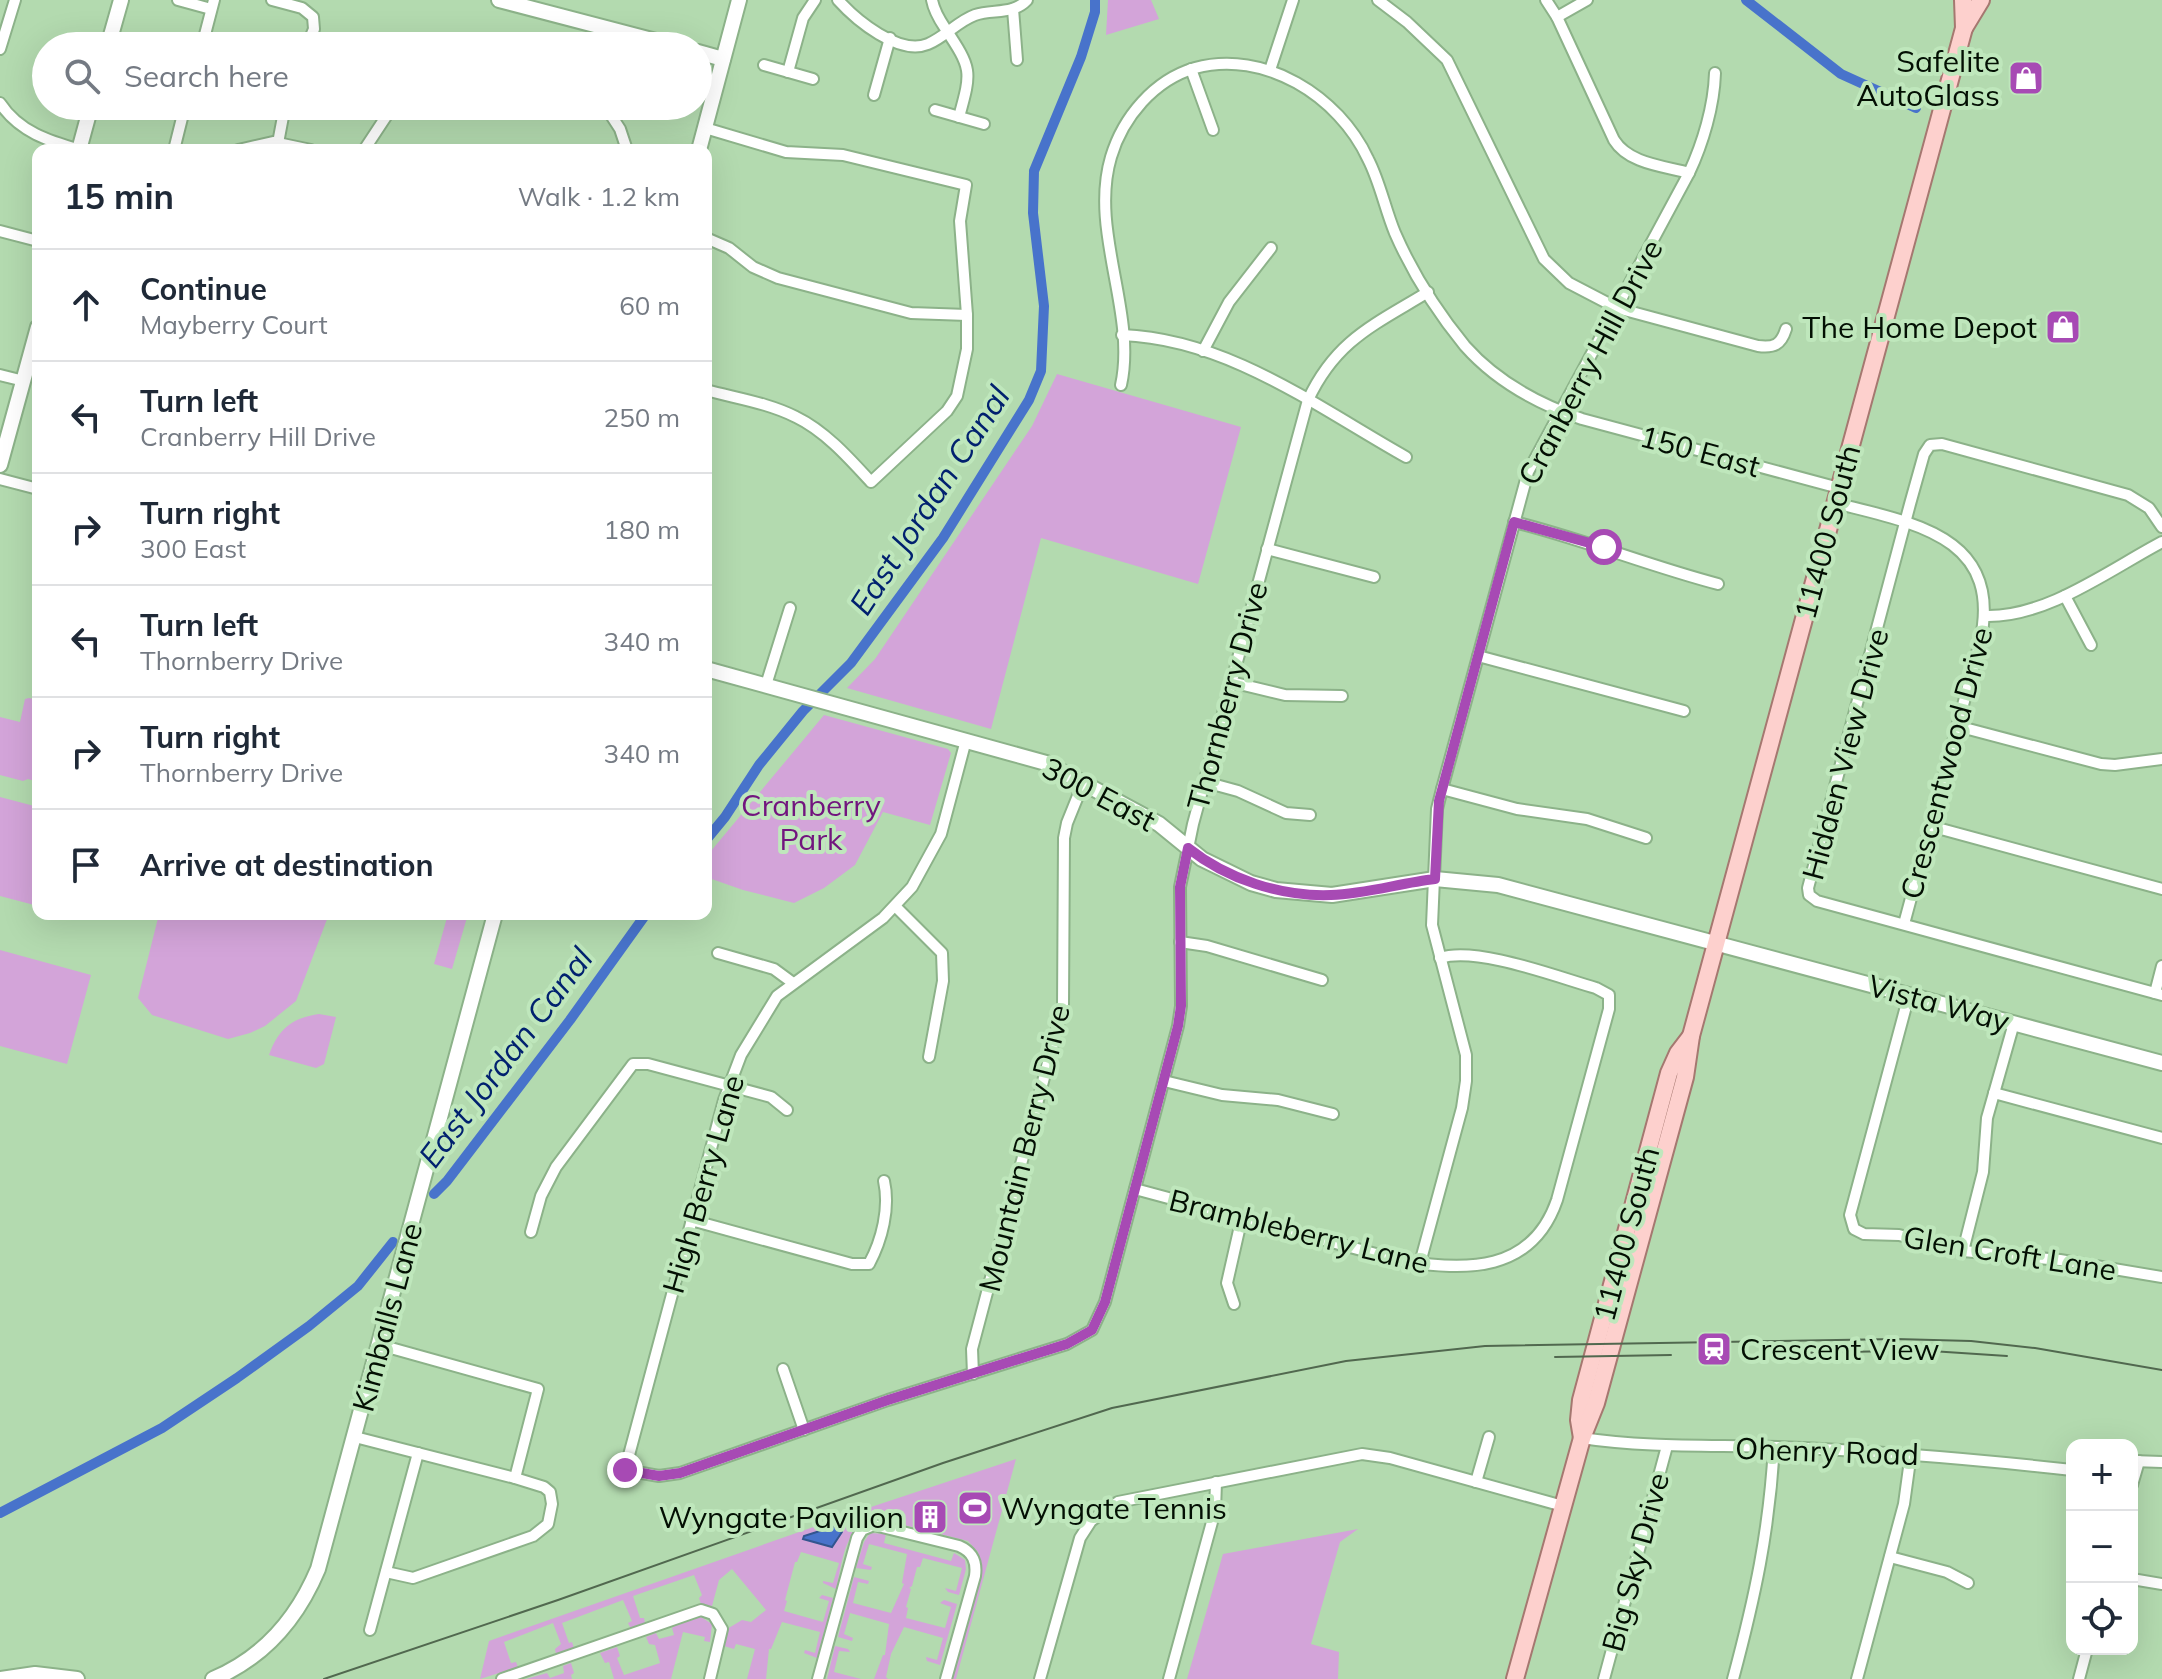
<!DOCTYPE html>
<meta charset="utf-8">
<style>
:root{--surface:#fff;--page:#f6f6f7;--text:#1f2937;--muted:#747a83;--line:#e0e1e3}
body{margin:0;font-family:Mulish,sans-serif;background:var(--page);color:var(--text)}
.controls{position:absolute;right:24px;bottom:24px;display:grid;overflow:hidden;border-radius:16px;box-shadow:0 8px 32px #0002}
.controls button{width:72px;height:72px;display:grid;place-items:center;padding:0;border:0;border-bottom:2px solid var(--line);background:var(--surface);color:var(--text);font:40px sans-serif}
.stop{position:absolute;width:24px;height:24px;margin:-18px;border:6px solid #a74ab4;border-radius:50%;background:#fff}
.stop.end{background:#a74ab4;border-color:#fff;box-shadow:0 2px 8px #0008}
.list{margin:0;padding:0;list-style:none}
h2{display:flex;justify-content:space-between;align-items:center;height:104px;margin:0;padding:0 32px;font-size:34px}
h2 small{font-size:26px;font-weight:400;color:var(--muted)}
.list li{display:grid;grid-template-columns:52px 1fr auto;gap:24px;align-items:center;box-sizing:border-box;height:112px;padding:0 32px;border-top:2px solid var(--line)}
.list b{display:block;font-size:30px;white-space:nowrap}
.list p{margin:0;font-size:26px;white-space:nowrap;color:var(--muted)}
.list em{font-size:26px;font-style:normal;color:var(--muted)}
.icon{flex:none;width:44px;height:44px;fill:none;stroke:currentColor;stroke-width:2;stroke-linecap:round;stroke-linejoin:round}
.map{position:relative;flex:none;width:2162px;height:1679px;overflow:hidden}
.search{position:absolute;background:var(--surface);box-shadow:0 8px 32px #0002;left:32px;top:32px;width:680px;height:88px;display:flex;align-items:center;gap:20px;box-sizing:border-box;padding:0 28px;border-radius:44px;color:var(--muted);font-size:30px}
.panel{position:absolute;background:var(--surface);box-shadow:0 8px 32px #0002;left:32px;top:144px;width:680px;height:776px;border-radius:16px}
.map>svg:first-child{display:block}
</style>
<div class="map">
<svg width="2162" height="1679" viewBox="0 0 2162 1679">
<rect width="100%" height="100%" fill="#b3daaf"/>
<!-- green -->
<g fill="#d3a4d9">
<path d="M1108,0h43l8,19 -53,16z"/>
<path d="M1057,374l184,53 -43,157 -157,-46 -50,191 -144,-41 28,-29 157,-233z"/>
<path d="M29,698l9,2v82l-10,-3 -5,2 -23,-6v-58l20,5 5,-23z"/>
<path d="M824,715l124,34 3,4 -21,72 -47,-13 -28,53 -31,23 -30,15 -51,-13 -37,-13v-20z"/>
<path d="M0,797l38,10v99l-38,-10z"/>
<path d="M159,914h170l-33,87 -31,25 -15,7 -22,6 -76,-24 -14,-17z"/>
<path d="M448,914h20l-16,55 -18,-5z"/>
<path d="M0,950l91,25 -24,89 -67,-18z"/>
<path d="M319,1014l17,3 -12,47 -8,4 -47,-13c9,-26 23,-37 50,-41z"/>
<path d="M1016,1459l-60,220h-4l29,-108 -3,-19 -10,-11 -92,-23c-32,8 -33,42 -40,71l-13,-6v-2l10,2 6,-20 -38,-11 -4,10h-2l-10,38 2,1 -3,10 39,11 6,-21 -10,-3 3,-3 11,3 -16,60 -13,-5 1,-3 10,3 5,-21 -38,-10 -11,27h-2l-3,30h-19l8,-30 -19,-5 -2,5 -10,-3 3,-17 15,-9 9,2 15,-12 -34,-41 -13,11 -7,26 -11,-2 -2,-6 3,-3 -8,-20 -61,21 7,22h4l1,5 -14,6 -3,-6 4,-2 -9,-21 -61,23 7,20 3,-1 2,6 -18,6 -1,-5 6,-5 -8,-21 -49,19 7,21 5,-1 2,5 -38,12 9,-38 373,-131z"/>
<path d="M1358,1529l-18,13 -29,102 28,8 -1,27h-151l36,-125z"/>
<path d="M870,1533l16,1 -2,9 67,18 3,-8 11,7 1,9 -7,26 -11,-3 -3,-4 11,3 6,-23 -39,-10 -3,9h-3l-5,19 -3,2 2,1 -5,18 2,1 -2,10 39,10 6,-21 -11,-4 4,-3 13,4 -17,61 -13,-4 -1,-4 11,3 6,-22 -39,-11 -13,27 -5,23 2,2h-14l9,-24h2l4,-31 -39,-11 -6,21 9,4 -1,3 -14,-4 16,-60 15,4 -1,3 -10,-2 -5,21 38,10 13,-29 -2,-1 5,-29 -38,-10 -6,20 9,3 -1,3 -15,-2 8,-26z"/>
<path d="M701,1617l11,7 -2,18 -6,-1 1,-4 -22,-5 -12,47h-57l-5,-17 -4,1 -5,-10 17,-6 3,9 -3,2 7,17 36,-12 -5,-18 -6,-1 -3,-7 10,-4 3,6 15,-4 -2,-7 3,-2z"/>
<path d="M835,1646l13,3 2,3 -11,-1 -5,21 27,7h-34z"/>
<path d="M571,1663l3,10 -3,2 1,4h-46l21,-6 3,5 14,-5 -1,-7z"/>
</g>
<!-- water -->
<path fill="#4873cb" stroke="#33558f" stroke-width="2" d="M839,1525l3,7 -10,15 -29,-8 1,-3 19,-6 -1,-4 5,3z"/>
<g fill="none" stroke-linecap="round" stroke-linejoin="round">
<!-- canal -->
<g stroke="#4873cb" stroke-width="10">
<path d="M1746,0l95,74 75,34"/>
<path d="M706,840l19,-23 34,-52 44,-54 48,-48 92,-125 86,-138 12,-29 3,-65 -11,-93 1,-42 47,-114 14,-45v-12"/>
<path d="M434,1194l13,-13 123,-161 76,-106"/>
<path d="M0,1513l162,-85 75,-50 72,-52 49,-40 35,-44"/>
</g>
<defs>
<g id="street">
<path d="M178,0l33,9"/>
<path d="M272,0l30,8 11,9 1,12 -7,17"/>
<path d="M838,0c18,20 61,56 90,44 17,-7 30,-23 47,-29 18,-6 38,0 52,-15"/>
<path d="M932,0c2,11 7,19 13,28 27,41 27,42 14,89"/>
<path d="M1378,0l29,22 40,38 97,199 25,24 48,25 141,38c16,2 23,-1 28,-17"/>
<path d="M1546,0l11,17 57,123c15,24 50,26 75,33"/>
<path d="M1013,9l4,51"/>
<path d="M1557,17l30,-17"/>
<path d="M202,46l12,-46"/>
<path d="M0,49l15,-49"/>
<path d="M764,65l49,14"/>
<path d="M1191,69l22,61"/>
<path d="M1270,70l23,-70"/>
<path d="M788,72l15,-54 12,-18"/>
<path d="M874,95l16,-57"/>
<path d="M0,103c19,29 49,38 80,47"/>
<path d="M605,106l15,23 7,21"/>
<path d="M935,110l49,14"/>
<path d="M705,128l81,24 57,3 123,30 -6,36 7,94v34l-10,47 -10,15 -76,71c-22,-24 -46,-51 -75,-65 -27,-14 -61,-19 -90,-27"/>
<path d="M278,143l7,-37"/>
<path d="M174,150l11,-44"/>
<path d="M238,150l35,-8 38,8"/>
<path d="M364,150l29,-44"/>
<path d="M0,231l38,10"/>
<path d="M706,238l23,10 24,19 25,11 133,35 56,2"/>
<path d="M1122,335c106,4 195,72 284,122"/>
<path d="M1203,351l26,-49 42,-54"/>
<path d="M0,375l24,6"/>
<path d="M1121,385c16,-73 -32,-154 -10,-228 12,-40 43,-77 84,-89 69,-19 144,28 173,91 12,23 17,50 27,74 17,39 43,80 70,113 31,35 73,58 117,73l257,69"/>
<path d="M0,479l38,10"/>
<path d="M1835,503c78,20 169,33 145,139l-76,282"/>
<path d="M1514,522c69,17 135,44 204,62"/>
<path d="M2162,527l-13,-19 -21,-13 -186,-51 -12,1 -6,9 -14,50 -102,384 1,7 8,6 345,94"/>
<path d="M1267,549l107,28"/>
<path d="M2065,596l26,49"/>
<path d="M1985,616c61,2 124,-46 177,-74"/>
<path d="M1478,656l206,55"/>
<path d="M1231,682l54,13 57,1"/>
<path d="M766,685l24,-77"/>
<path d="M1957,726l144,38 14,1 47,-6"/>
<path d="M966,740l-25,94 -29,53 -29,31 -106,78 -36,59 -17,45 -99,370 34,6 21,-3 208,-73 179,-56 25,-14 13,-28 73,-276 3,-20 -1,-119 13,-63 115,-424c28,-60 66,-75 120,-108"/>
<path d="M1205,782l33,9 48,22 24,2"/>
<path d="M1442,789l75,20 70,10 59,19"/>
<path d="M1930,826l232,63"/>
<path d="M896,907l46,46 1,28 -14,76"/>
<path d="M1180,942l27,4 115,34"/>
<path d="M718,953l56,16 19,14"/>
<path d="M2155,993l7,-27"/>
<path d="M1909,995l-59,220 4,14 10,5 35,1 64,16 97,9 102,17"/>
<path d="M1164,1081l58,14 56,5 55,14"/>
<path d="M1994,1093l168,45"/>
<path d="M1135,1189l267,72c64,10 130,12 155,-61l52,-191v-14l-13,-7c-39,-11 -119,-42 -156,-30"/>
<path d="M691,1220l161,44h17c13,-24 21,-56 15,-83"/>
<path d="M531,1232l10,-36 15,-29 77,-103h15l123,33 16,13"/>
<path d="M1963,1251l20,-79 4,-54 27,-95"/>
<path d="M1420,1263l42,-155 4,-27v-26l-34,-130 5,-116 5,-20 86,-317 161,-299c14,-30 25,-67 26,-100"/>
<path d="M1234,1304l-7,-21 15,-66"/>
<path d="M380,1345l158,44 -23,89"/>
<path d="M783,1369l21,61"/>
<path d="M973,1374l-1,-25 91,-343 1,-168 3,-15 17,-42"/>
<path d="M355,1437l160,41 29,9 6,5 2,12 -4,20 -15,12 -120,42 -27,-6"/>
<path d="M1582,1438c65,10 130,7 196,9 99,4 196,12 294,23"/>
<path d="M2132,1461l30,1"/>
<path d="M1476,1482l13,-45"/>
<path d="M2132,1485l7,-24"/>
<path d="M1890,1557l57,15 21,11"/>
<path d="M2132,1579l30,5"/>
<path d="M370,1630l48,-177"/>
<path d="M502,1679l199,-69 12,4 9,15 -12,50"/>
<path d="M818,1679l39,-141 5,-8 12,-5 85,21c14,6 18,16 16,30l-29,103"/>
<path d="M1040,1679l40,-141 11,-17 27,-19 244,-48 28,4 173,48"/>
<path d="M1169,1679l46,-168 1,-29"/>
<path d="M1604,1679l63,-233"/>
<path d="M1733,1679c22,-82 36,-147 41,-232"/>
<path d="M1857,1679l47,-175 7,-51"/>
<path d="M2079,1679l8,-30"/>
</g>
<g id="secondary">
<path d="M499,0l176,46"/>
<path d="M108,46l13,-46"/>
<path d="M698,52l25,7"/>
<path d="M79,150l12,-44"/>
<path d="M699,150l40,-150"/>
<path d="M0,465l38,-138"/>
<path d="M706,669l340,94 113,61 43,35 49,24 25,7 56,5 103,-16 63,6 664,178"/>
<path d="M0,1679l35,-5 42,5"/>
<path d="M213,1679c50,-21 84,-60 105,-110l177,-655"/>
</g>
<g id="primary">
<path d="M1964,28l17,-28"/>
<path d="M1582,1438l-3,-18 2,-20 88,-327 9,-20 13,-17"/>
<path d="M1515,1679l67,-241 14,-35 89,-326 6,-41 273,-1008 -1,-28"/>
</g>
</defs>
<!-- street casing -->
<use href="#street" stroke="#8cb289" stroke-width="14"/>
<!-- secondary casing -->
<use href="#secondary" stroke="#8cb289" stroke-width="18"/>
<!-- primary casing -->
<use href="#primary" stroke="#a57870" stroke-width="20"/>
<!-- street -->
<use href="#street" stroke="#fff" stroke-width="10"/>
<!-- secondary -->
<use href="#secondary" stroke="#fff" stroke-width="14"/>
<!-- primary -->
<use href="#primary" stroke="#fdd0cd" stroke-width="16"/>
<!-- tram -->
<g stroke="#51684f" stroke-width="2">
<path d="M1931,1351l76,5"/>
<path d="M1795,1353l100,-2"/>
<path d="M1555,1357l116,-2"/>
<path d="M324,1679l234,-79 385,-137 169,-55 234,-47 139,-15 411,-7 75,2 64,7 127,22"/>
</g>
</g>
<g fill="none" stroke-linecap="round" stroke-linejoin="round">
<!-- route -->
<path stroke="#a74ab4" stroke-width="10" d="M625,1470l34,6 21,-3 208,-73 179,-56 25,-14 13,-28 73,-276 3,-20 -1,-119 8,-39c39,31 93,49 143,47 35,-1 69,-12 104,-16l4,-78 75,-279 90,25"/>
</g>
<!-- icons -->
<defs>
<symbol id="shop-square" viewBox="-11 -11 22 22"><rect x="-9" y="-9" width="18" height="18" rx="4" fill="#a74ab4" stroke="#bfe7bc"/><path d="M-5-2.5h2.3a2.7 3.5 0 0 1 5.4 0H5L5.5 6h-11ZM-1.5-2.5h3a1.5 2.3 0 0 0-3 0Z" fill="#fff"/></symbol>
<symbol id="station-square" viewBox="-11 -11 22 22"><rect x="-9" y="-9" width="18" height="18" rx="4" fill="#a74ab4" stroke="#bfe7bc"/><path d="M-3-6H3Q5-6 5-4V2Q5 4 3 4L4.5 6H3L1.5 4h-3L-3 6H-4.5L-3 4Q-5 4-5 2V-4Q-5-6-3-6ZM-3.5-4v3h7v-3ZM-3.5 1v1.5H-2V1ZM2 1v1.5H3.5V1Z" fill="#fff"/></symbol>
<symbol id="stadium-square" viewBox="-11 -11 22 22"><rect x="-9" y="-9" width="18" height="18" rx="4" fill="#a74ab4" stroke="#bfe7bc"/><path d="M0-5a6.5 5 0 1 0 0 10a6.5 5 0 1 0 0-10ZM-3.5-1.8h7v3.6h-7Z" fill="#fff"/></symbol>
<symbol id="building-square" viewBox="-11 -11 22 22"><rect x="-9" y="-9" width="18" height="18" rx="4" fill="#a74ab4" stroke="#bfe7bc"/><path d="M-4-6H4V6H1V3H-1V6H-4ZM-2.5-4.3h1.7v1.8h-1.7ZM.8-4.3h1.7v1.8H.8ZM-2.5-1h1.7V.8h-1.7ZM.8-1h1.7V.8H.8Z" fill="#fff"/></symbol>
</defs>
<g fill-rule="evenodd">
<use href="#shop-square" x="2006" y="58" width="40" height="40"/>
<use href="#shop-square" x="2043" y="307" width="40" height="40"/>
<use href="#station-square" x="1694" y="1329" width="40" height="40"/>
<use href="#stadium-square" x="955" y="1488" width="40" height="40"/>
<use href="#building-square" x="910" y="1497" width="40" height="40"/>
</g>
<g text-anchor="middle" dominant-baseline="central" stroke-width="8" stroke-linejoin="round" paint-order="stroke">
<!-- poi labels -->
<g font-size="30" fill="#030f03" stroke="#bfe7bc" text-anchor="end">
<text x="2000" y="61">Safelite<tspan x="2000" dy="34">AutoGlass</tspan></text>
<text x="2037" y="327">The Home Depot</text>
<text x="1740" y="1349" text-anchor="start">Crescent View</text>
<text x="1001" y="1508" text-anchor="start">Wyngate Tennis</text>
<text x="904" y="1517">Wyngate Pavilion</text>
</g>
<!-- street labels -->
<g font-size="30" fill="#030f03" stroke="#bfe7bc">
<text transform="translate(1590 362) rotate(-62)">Cranberry Hill Drive</text>
<text transform="translate(1700 451) rotate(15)">150 East</text>
<text transform="translate(1827 532) rotate(-75)">11400 South</text>
<text transform="translate(1227 696) rotate(-75)">Thornberry Drive</text>
<text transform="translate(1845 754) rotate(-75)">Hidden View Drive</text>
<text transform="translate(1946 763) rotate(-75)">Crescentwood Drive</text>
<text transform="translate(1099 794) rotate(28)">300 East</text>
<text transform="translate(1939 1003) rotate(15)">Vista Way</text>
<text transform="translate(1024 1148) rotate(-76)">Mountain Berry Drive</text>
<text transform="translate(703 1184) rotate(-74)">High Berry Lane</text>
<text transform="translate(1299 1231) rotate(14)">Brambleberry Lane</text>
<text transform="translate(1626 1234) rotate(-75)">11400 South</text>
<text transform="translate(2010 1253) rotate(9)">Glen Croft Lane</text>
<text transform="translate(387 1317) rotate(-75)">Kimballs Lane</text>
<text transform="translate(1827 1451) rotate(2)">Ohenry Road</text>
<text transform="translate(1635 1562) rotate(-75)">Big Sky Drive</text>
</g>
<!-- park labels -->
<g font-size="30" fill="#72157e" stroke="#bfe7bc">
<text x="811" y="805">Cranberry<tspan x="811" dy="34">Park</tspan></text>
</g>
<!-- water labels -->
<g font-size="32" font-style="italic" fill="#01216f" stroke="#bfe7bc">
<text transform="translate(929 500) rotate(-57)">East Jordan Canal</text>
<text transform="translate(505 1057) rotate(-53)">East Jordan Canal</text>
</g>
</g>
</svg>
<div class="controls">
<button>+</button>
<button>−</button>
<button><svg class="icon" aria-label="locate" viewBox="0 0 24 24"><circle cx="12" cy="12" r="6"/><path d="M12 2v4M12 18v4M2 12h4M18 12h4"/></svg></button>
</div>
<div class="stop" style="left:1604px;top:547px"></div>
<div class="stop end" style="left:625px;top:1470px"></div>
<div class="search"><svg class="icon" aria-label="search" viewBox="0 0 24 24"><circle cx="10" cy="10" r="6"/><path d="M15 15l6 6"/></svg>Search here</div>
<section class="panel">
<h2>15 min<small>Walk · 1.2 km</small></h2>
<ul class="list">
<li><svg class="icon" aria-label="ahead" viewBox="0 0 24 24"><path d="M12 20V5M6 11l6-6 6 6"/></svg><div><b>Continue</b><p>Mayberry Court</p></div><em>60 m</em></li>
<li><svg class="icon" aria-label="left" viewBox="0 0 24 24"><path d="M17 20v-9H6M10 6l-5 5 5 5"/></svg><div><b>Turn left</b><p>Cranberry Hill Drive</p></div><em>250 m</em></li>
<li><svg class="icon" aria-label="right" viewBox="0 0 24 24"><path d="M7 20v-9h11M14 6l5 5-5 5"/></svg><div><b>Turn right</b><p>300 East</p></div><em>180 m</em></li>
<li><svg class="icon" aria-label="left" viewBox="0 0 24 24"><path d="M17 20v-9H6M10 6l-5 5 5 5"/></svg><div><b>Turn left</b><p>Thornberry Drive</p></div><em>340 m</em></li>
<li><svg class="icon" aria-label="right" viewBox="0 0 24 24"><path d="M7 20v-9h11M14 6l5 5-5 5"/></svg><div><b>Turn right</b><p>Thornberry Drive</p></div><em>340 m</em></li>
<li><svg class="icon" aria-label="arrive" viewBox="0 0 24 24"><path d="M6 21V4h12l-3 4 3 4H6"/></svg><div><b>Arrive at destination</b></div></li>
</ul>
</section>
</div>
